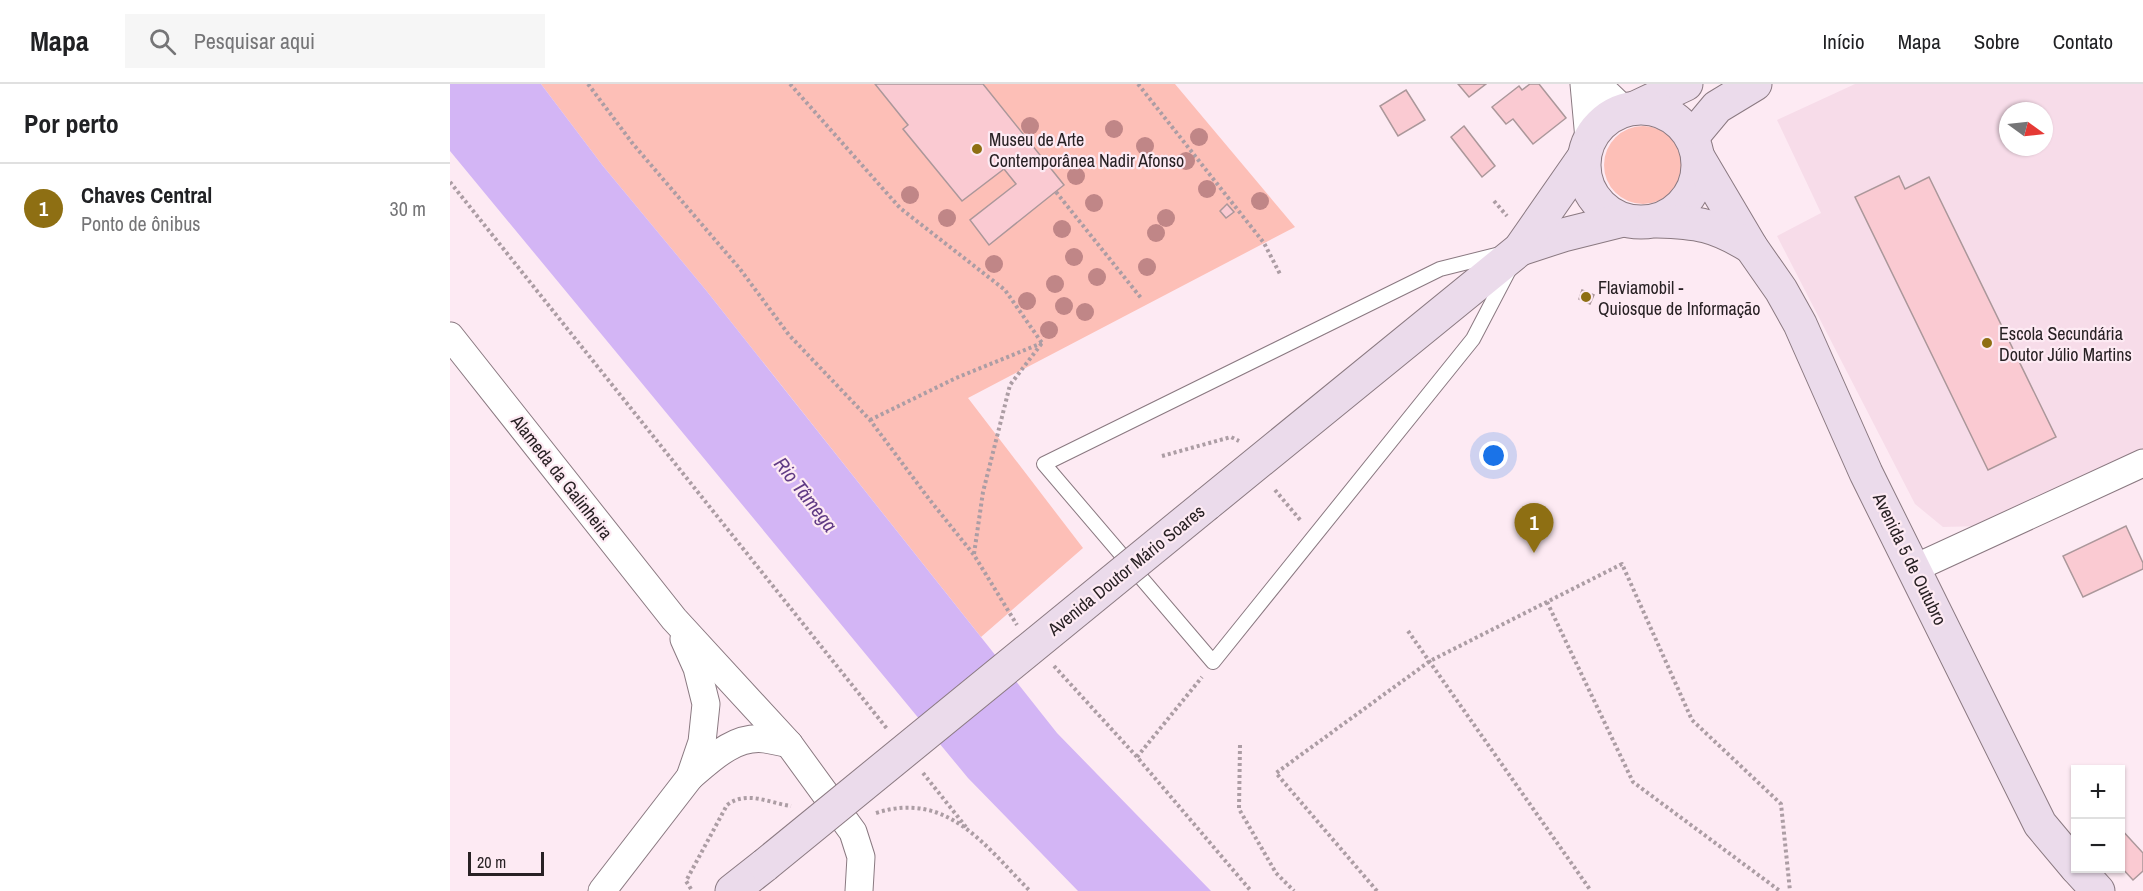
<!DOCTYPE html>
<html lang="pt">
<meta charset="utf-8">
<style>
:root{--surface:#fff;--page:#f6f6f6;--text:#202124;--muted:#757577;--line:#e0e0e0;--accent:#8e6f13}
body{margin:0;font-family:"Archivo Narrow",sans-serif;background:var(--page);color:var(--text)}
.controls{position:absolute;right:18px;bottom:18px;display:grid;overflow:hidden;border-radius:0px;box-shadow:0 2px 4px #0004}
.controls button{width:54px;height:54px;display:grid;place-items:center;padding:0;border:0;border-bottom:2px solid var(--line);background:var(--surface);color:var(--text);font:30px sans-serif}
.compass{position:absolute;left:1549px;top:18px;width:54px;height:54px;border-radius:50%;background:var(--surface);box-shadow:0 2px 4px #0004;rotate:105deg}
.scale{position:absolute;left:18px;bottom:15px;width:76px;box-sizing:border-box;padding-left:6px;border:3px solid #282124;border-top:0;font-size:16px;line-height:21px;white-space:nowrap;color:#282124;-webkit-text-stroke:4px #fdeaf3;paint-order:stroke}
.you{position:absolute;left:1044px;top:372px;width:21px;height:21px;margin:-15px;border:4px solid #fff;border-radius:50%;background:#1a73e8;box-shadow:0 0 0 9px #1a73e833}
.badge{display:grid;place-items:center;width:39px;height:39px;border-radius:50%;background:var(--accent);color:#fff;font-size:20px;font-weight:700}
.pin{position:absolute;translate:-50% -50px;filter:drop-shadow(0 2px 3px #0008)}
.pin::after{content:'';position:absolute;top:32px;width:21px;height:18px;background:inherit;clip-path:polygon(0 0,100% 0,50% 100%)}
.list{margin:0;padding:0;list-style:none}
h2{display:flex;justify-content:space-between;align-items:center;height:78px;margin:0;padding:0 24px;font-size:26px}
h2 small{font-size:20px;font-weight:400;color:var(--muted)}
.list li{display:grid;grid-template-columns:39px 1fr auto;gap:18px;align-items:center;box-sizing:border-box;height:90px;padding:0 24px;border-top:2px solid var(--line)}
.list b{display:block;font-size:22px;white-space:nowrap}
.list p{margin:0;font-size:20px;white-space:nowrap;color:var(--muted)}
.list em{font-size:20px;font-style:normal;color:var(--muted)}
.icon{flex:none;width:33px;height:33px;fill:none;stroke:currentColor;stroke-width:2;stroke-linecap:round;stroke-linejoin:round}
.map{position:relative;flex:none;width:1693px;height:807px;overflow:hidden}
header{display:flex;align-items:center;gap:36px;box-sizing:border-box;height:84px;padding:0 30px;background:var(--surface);border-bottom:2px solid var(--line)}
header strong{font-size:28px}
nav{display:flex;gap:33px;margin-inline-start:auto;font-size:21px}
.search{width:420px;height:54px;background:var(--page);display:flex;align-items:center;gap:15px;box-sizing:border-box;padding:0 21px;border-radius:0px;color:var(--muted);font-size:22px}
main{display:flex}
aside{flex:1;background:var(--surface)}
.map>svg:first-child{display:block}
</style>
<header>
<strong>Mapa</strong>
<div class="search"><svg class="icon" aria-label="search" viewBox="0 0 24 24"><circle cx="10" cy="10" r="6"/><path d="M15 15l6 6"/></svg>Pesquisar aqui</div>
<nav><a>Início</a><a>Mapa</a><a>Sobre</a><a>Contato</a></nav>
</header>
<main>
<aside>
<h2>Por perto<small></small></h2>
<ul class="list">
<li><span class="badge">1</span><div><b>Chaves Central</b><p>Ponto de ônibus</p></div><em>30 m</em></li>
</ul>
</aside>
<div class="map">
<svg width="1693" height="807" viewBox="0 0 1693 807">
<rect width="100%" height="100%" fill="#fdeaf3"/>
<!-- built -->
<path fill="#f7dce9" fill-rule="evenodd" d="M1405,0h288v366l-162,76 -38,1 -28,-23 -138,-268 44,-23 -44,-93zM1558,27h36v36h-36z"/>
<!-- green -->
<g fill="#fdbfb7">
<path d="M91,0h634l120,143 -327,171 115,150 -102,89 -276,-348 -102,-123z"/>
<circle cx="1193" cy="81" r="39"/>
</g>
<!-- water -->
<path fill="#d3b5f5" d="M0,0h91l62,82 102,123 352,444 154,158h-133l-110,-113 -518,-627z"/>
<!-- building -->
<g fill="#facad2" stroke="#ab979a" stroke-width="1.5">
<path d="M425,0h108l81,101 -75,60 -19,-25 46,-36 -12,-15 -42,32 -59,-72 5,-4z"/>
<path d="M1008,0h28l-17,13z"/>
<path d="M1080,0h9l27,34 -33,26 -20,-25 -7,5 -14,-17 27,-21 3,4z"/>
<path d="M956,6l19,30 -27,16 -18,-30z"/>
<path d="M1014,42l31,40 -13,11 -31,-40z"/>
<path d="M1449,92l6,13 24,-12 127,260 -68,33 -133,-273z"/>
<path d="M777,120l7,8 -8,6 -6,-7z"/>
<path d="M1132,206l12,5 -4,9 -11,-5z"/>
<path d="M1676,442l17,37v6l-60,28 -20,-41z"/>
<path d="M1670,744l23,25v18l-10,9 -13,-14z"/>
</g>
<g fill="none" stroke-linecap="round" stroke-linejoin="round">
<defs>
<path id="service" d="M1070,165l-47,90 -260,323 -169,-198 396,-195z"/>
<g id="minor">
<path d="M1134,0l5,55"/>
<path d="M1147,0l27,26"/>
<path d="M0,252l224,283 115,125 64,88 8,25 -2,34"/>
<path d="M1465,484l228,-105"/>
<path d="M240,693c21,-18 45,-42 75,-38 8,1 16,3 24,5"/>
<path d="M152,807l88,-114 12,-35 4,-38 -9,-36 -13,-29"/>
</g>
<g id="secondary">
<path d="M1187,23l49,-23"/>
<circle cx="1191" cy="81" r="57"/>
<path d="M1242,53l25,-30 38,-23"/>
<path d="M1249,75l52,88 30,43 19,34 66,149 174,351 36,43"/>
<path d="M1207,137c41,1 58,4 94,26"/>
<path d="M1070,165l43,-14 60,-15"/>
<path d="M757,420l313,-255 64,-92"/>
<path d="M1627,784l21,23"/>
<path d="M282,807l33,-26"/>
</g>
</defs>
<!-- service casing -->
<use href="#service" stroke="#8a7981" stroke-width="16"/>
<!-- minor casing -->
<use href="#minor" stroke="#8a7981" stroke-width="29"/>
<!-- secondary casing -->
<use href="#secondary" stroke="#8a7981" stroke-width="35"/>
<!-- path -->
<g stroke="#ac9da4" stroke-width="4" stroke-dasharray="3 3" stroke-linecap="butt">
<path d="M138,0l45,60 107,125 49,66 81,85 59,79 45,56 43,70"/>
<path d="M340,0l110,124 105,82 37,53"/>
<path d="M688,0l126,159 16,31"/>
<path d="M0,98l438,548"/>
<path d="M606,108l85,106"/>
<path d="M1044,117l13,15"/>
<path d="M420,336l86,-42 86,-35"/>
<path d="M712,372l69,-19 8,4"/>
<path d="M825,406l26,31"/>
<path d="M524,470l9,-62 27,-107 32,-42"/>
<path d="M1097,518l86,180 147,109"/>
<path d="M958,547l183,260"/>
<path d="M604,582l83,91 114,134"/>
<path d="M790,661l-1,64 37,64 18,18"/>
<path d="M687,673l65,-80"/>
<path d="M473,689l43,54"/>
<path d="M426,729c72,-23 109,33 154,78"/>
<path d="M241,805l-5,-8 41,-76c20,-15 42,-2 64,1"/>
<path d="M927,807l-101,-118 154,-112 192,-97 70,156 89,84 9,87"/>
</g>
<!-- service -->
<use href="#service" stroke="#fff" stroke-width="14"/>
<!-- minor -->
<use href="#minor" stroke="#fff" stroke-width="27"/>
<!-- secondary -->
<use href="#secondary" stroke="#ebdbeb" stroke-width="33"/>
<defs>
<path id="secondary-bridge" d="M315,781l442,-361"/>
</defs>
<!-- secondary-bridge casing -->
<use href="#secondary-bridge" stroke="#8a7981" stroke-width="35" stroke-linecap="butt"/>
<!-- secondary-bridge -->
<use href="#secondary-bridge" stroke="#ebdbeb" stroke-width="33"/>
</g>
<!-- trees -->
<g fill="#c08687">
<circle cx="580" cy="42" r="9"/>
<circle cx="664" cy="45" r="9"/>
<circle cx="749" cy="53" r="9"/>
<circle cx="695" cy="62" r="9"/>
<circle cx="736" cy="77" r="9"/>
<circle cx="626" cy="92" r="9"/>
<circle cx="757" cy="105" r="9"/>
<circle cx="460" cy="111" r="9"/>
<circle cx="810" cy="117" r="9"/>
<circle cx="644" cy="119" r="9"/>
<circle cx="497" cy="134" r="9"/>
<circle cx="716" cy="134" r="9"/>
<circle cx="612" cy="145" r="9"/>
<circle cx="706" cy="149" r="9"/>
<circle cx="624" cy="173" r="9"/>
<circle cx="544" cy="180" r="9"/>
<circle cx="697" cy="183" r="9"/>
<circle cx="647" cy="193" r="9"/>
<circle cx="605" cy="200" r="9"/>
<circle cx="577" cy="217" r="9"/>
<circle cx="614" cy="222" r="9"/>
<circle cx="635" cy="228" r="9"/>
<circle cx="599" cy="246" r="9"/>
</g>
<!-- markers -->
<g fill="#8e6f13" stroke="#fdeaf3" stroke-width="2">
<circle cx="527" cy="65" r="6"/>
<circle cx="1136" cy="213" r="6"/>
<circle cx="1537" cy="259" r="6"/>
</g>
<g text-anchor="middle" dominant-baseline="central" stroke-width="4.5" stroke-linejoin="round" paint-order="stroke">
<!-- poi labels -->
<g font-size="18" fill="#282124" stroke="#fdeaf3" text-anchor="start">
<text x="539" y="55">Museu de Arte<tspan x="539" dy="21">Contemporânea Nadir Afonso</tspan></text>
<text x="1148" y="203">Flaviamobil -<tspan x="1148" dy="21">Quiosque de Informação</tspan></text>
<text x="1549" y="249">Escola Secundária<tspan x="1549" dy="21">Doutor Júlio Martins</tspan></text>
</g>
<!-- street labels -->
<g font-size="18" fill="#282124" stroke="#fdeaf3">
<text transform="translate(112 393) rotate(52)">Alameda da Galinheira</text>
<text transform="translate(1460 475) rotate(64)">Avenida 5 de Outubro</text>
<text transform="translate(676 486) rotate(-39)">Avenida Doutor Mário Soares</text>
</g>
<!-- water labels -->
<g font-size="20" font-style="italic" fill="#613b85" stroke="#fdeaf3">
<text transform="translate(356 410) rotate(52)">Rio Tâmega</text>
</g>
</g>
</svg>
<div class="controls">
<button>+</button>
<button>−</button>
</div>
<svg class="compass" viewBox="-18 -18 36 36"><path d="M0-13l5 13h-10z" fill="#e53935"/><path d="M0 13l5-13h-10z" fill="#757577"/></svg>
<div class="scale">20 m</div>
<div class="you"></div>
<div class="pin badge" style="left:1084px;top:469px">1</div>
</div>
</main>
